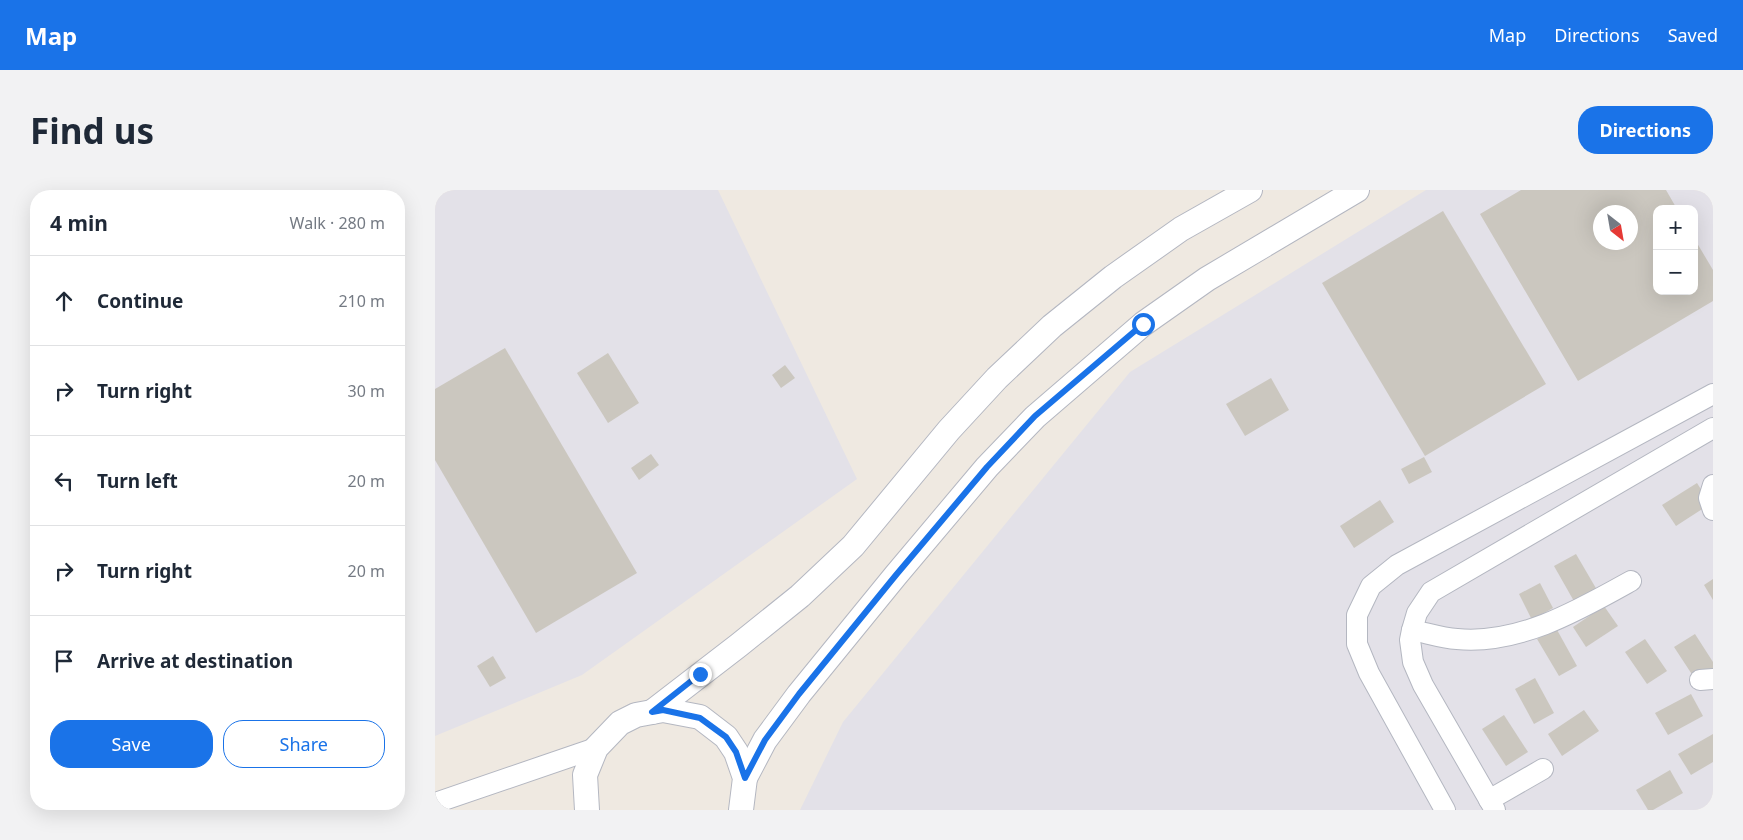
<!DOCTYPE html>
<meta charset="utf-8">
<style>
:root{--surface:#fff;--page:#f2f2f3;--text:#1f2937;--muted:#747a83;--line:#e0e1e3;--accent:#1a73e8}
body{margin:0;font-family:"Noto Sans",sans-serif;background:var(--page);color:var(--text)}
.controls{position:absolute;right:15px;top:15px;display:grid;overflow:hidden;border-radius:10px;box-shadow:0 5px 20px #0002}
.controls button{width:45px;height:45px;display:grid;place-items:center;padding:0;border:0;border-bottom:1px solid var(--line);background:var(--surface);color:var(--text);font:25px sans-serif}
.compass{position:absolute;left:1158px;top:15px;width:45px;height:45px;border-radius:50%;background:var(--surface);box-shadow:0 5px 20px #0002;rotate:149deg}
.stop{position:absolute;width:15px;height:15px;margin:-11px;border:4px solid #1a73e8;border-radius:50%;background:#fff}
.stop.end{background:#1a73e8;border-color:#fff;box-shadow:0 1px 5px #0008}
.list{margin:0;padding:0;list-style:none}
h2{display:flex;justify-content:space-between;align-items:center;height:65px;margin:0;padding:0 20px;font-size:21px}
h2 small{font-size:16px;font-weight:400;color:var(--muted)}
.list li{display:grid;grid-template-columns:32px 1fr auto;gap:15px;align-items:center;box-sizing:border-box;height:90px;padding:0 20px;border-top:1px solid var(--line)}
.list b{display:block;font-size:19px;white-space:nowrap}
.list em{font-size:16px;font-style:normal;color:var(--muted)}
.actions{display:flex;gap:10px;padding:15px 20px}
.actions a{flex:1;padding:11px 0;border:1px solid var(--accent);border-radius:20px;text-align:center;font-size:18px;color:var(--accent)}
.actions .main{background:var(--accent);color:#fff}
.icon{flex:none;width:28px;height:28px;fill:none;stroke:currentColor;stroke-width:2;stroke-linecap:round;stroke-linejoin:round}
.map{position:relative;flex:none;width:1278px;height:620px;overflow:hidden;border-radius:20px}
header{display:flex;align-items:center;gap:30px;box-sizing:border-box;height:70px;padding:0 25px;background:var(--accent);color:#fff}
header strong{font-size:24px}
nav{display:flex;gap:28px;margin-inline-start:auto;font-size:18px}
.intro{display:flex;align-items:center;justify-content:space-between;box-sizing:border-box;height:120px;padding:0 30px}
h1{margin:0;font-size:35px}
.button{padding:12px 22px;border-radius:20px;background:var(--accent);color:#fff;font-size:18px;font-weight:700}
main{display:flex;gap:30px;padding:0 30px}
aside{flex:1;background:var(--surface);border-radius:20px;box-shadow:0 5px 20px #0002}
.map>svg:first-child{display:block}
</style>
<header>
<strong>Map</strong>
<nav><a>Map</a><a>Directions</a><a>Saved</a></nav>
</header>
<div class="intro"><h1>Find us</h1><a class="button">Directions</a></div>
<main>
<aside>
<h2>4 min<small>Walk · 280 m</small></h2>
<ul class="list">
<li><svg class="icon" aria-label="ahead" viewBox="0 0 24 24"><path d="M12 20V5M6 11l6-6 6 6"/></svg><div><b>Continue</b></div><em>210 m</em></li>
<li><svg class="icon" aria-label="right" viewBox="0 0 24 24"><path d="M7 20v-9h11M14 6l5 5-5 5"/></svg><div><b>Turn right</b></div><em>30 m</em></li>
<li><svg class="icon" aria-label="left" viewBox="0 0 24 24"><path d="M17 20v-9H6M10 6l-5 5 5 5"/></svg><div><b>Turn left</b></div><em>20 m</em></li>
<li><svg class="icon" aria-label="right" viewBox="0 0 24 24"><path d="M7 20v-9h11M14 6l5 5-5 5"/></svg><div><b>Turn right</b></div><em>20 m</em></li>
<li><svg class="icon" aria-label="arrive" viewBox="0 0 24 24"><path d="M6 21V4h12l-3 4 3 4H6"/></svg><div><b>Arrive at destination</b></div></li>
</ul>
<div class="actions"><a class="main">Save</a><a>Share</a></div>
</aside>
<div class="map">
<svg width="1278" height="620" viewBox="0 0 1278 620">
<rect width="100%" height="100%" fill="#efe9e1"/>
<!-- industrial -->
<g fill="#e3e1e8" fill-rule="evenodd">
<path d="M0,0h283l139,289 -275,196 -147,61z"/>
<path d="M991,0h287v620h-913l43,-88 287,-350zM1222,19h37v82h-37zM1166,22h30v30h-30z"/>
</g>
<!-- building -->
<g fill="#cbc7bf" fill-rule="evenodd">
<path d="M1086,0h145l11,19h-20v82h37v-53l19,32v31l-135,80 -98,-167zM1166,22h30v30h-30z"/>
<path d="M1008,21l103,173 -121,72 -103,-173z"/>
<path d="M70,158l132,225 -101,60 -101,-173v-71z"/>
<path d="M173,163l31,50 -31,20 -31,-50z"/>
<path d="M350,175l10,13 -14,10 -9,-13z"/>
<path d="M836,188l18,32 -44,26 -19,-32z"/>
<path d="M216,264l8,11 -20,15 -8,-12z"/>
<path d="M989,267l8,15 -23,12 -8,-15z"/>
<path d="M1262,293l13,21 -34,22 -14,-21z"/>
<path d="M945,310l14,22 -40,26 -14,-22z"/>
<path d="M1141,364l21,36 -22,13 -21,-37z"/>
<path d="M1278,389v21l-9,-15z"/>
<path d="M1105,393l13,25 -21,12 -13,-26z"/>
<path d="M1169,416l14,20 -32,21 -13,-20z"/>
<path d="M1121,438l21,38 -18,10 -22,-37z"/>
<path d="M1260,444l18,28v10l-16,10 -23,-35z"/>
<path d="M1210,449l22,32 -20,13 -22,-32z"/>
<path d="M58,466l13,22 -16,9 -13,-21z"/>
<path d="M1100,488l19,35 -20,11 -19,-35z"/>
<path d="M1256,504l12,22 -35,19 -13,-22z"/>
<path d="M1149,520l15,21 -37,25 -14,-22z"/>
<path d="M1069,525l24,37 -22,14 -24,-37z"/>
<path d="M1278,544v28l-22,13 -13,-21z"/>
<path d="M1235,580l13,23 -30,17h-5l-12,-20z"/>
</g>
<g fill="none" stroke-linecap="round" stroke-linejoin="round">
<defs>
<g id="minor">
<path d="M1278,295l-4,13 4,12"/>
<path d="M977,440c15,3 30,8 45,9 62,6 122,-29 174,-58"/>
<path d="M1265,490l13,-1"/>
<path d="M1054,610l54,-31"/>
<path d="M0,613l161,-55"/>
<path d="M1010,620l-76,-137 -12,-29v-29l14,-29 26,-21 316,-171"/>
<path d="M1060,620l-72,-125 -10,-23 -3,-22 2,-10 5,-17 14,-21 282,-164"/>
</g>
<g id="tertiary">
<path d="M217,522l87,-67 61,-49 53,-50 96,-116 48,-52 55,-52 61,-49 68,-48 69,-39"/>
<path d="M310,588l20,-38 34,-46 97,-119 91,-108 48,-50 108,-93 64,-45 150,-89"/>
<path d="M152,620l-2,-35 11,-27 24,-25 16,-8 27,-5 37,7 26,20 10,15 9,26 -4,32"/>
</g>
</defs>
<!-- minor casing -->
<use href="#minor" stroke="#b4b7c1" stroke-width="22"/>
<!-- tertiary casing -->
<use href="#tertiary" stroke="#b4b7c1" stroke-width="26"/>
<!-- minor -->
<use href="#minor" stroke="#fff" stroke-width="20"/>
<!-- tertiary -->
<use href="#tertiary" stroke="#fff" stroke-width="24"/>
</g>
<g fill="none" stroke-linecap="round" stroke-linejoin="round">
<!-- route -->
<path stroke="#1a73e8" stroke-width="6" d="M265,484l-48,38 11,-2 37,8 26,19 10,15 9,26 20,-38 34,-46 97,-119 91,-108 48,-51 108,-92"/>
</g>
</svg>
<div class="controls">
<button>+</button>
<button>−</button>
</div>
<svg class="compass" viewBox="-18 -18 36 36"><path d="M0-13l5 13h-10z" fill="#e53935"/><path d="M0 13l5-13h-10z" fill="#747a83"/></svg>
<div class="stop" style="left:708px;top:134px"></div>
<div class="stop end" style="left:265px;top:484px"></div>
</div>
</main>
